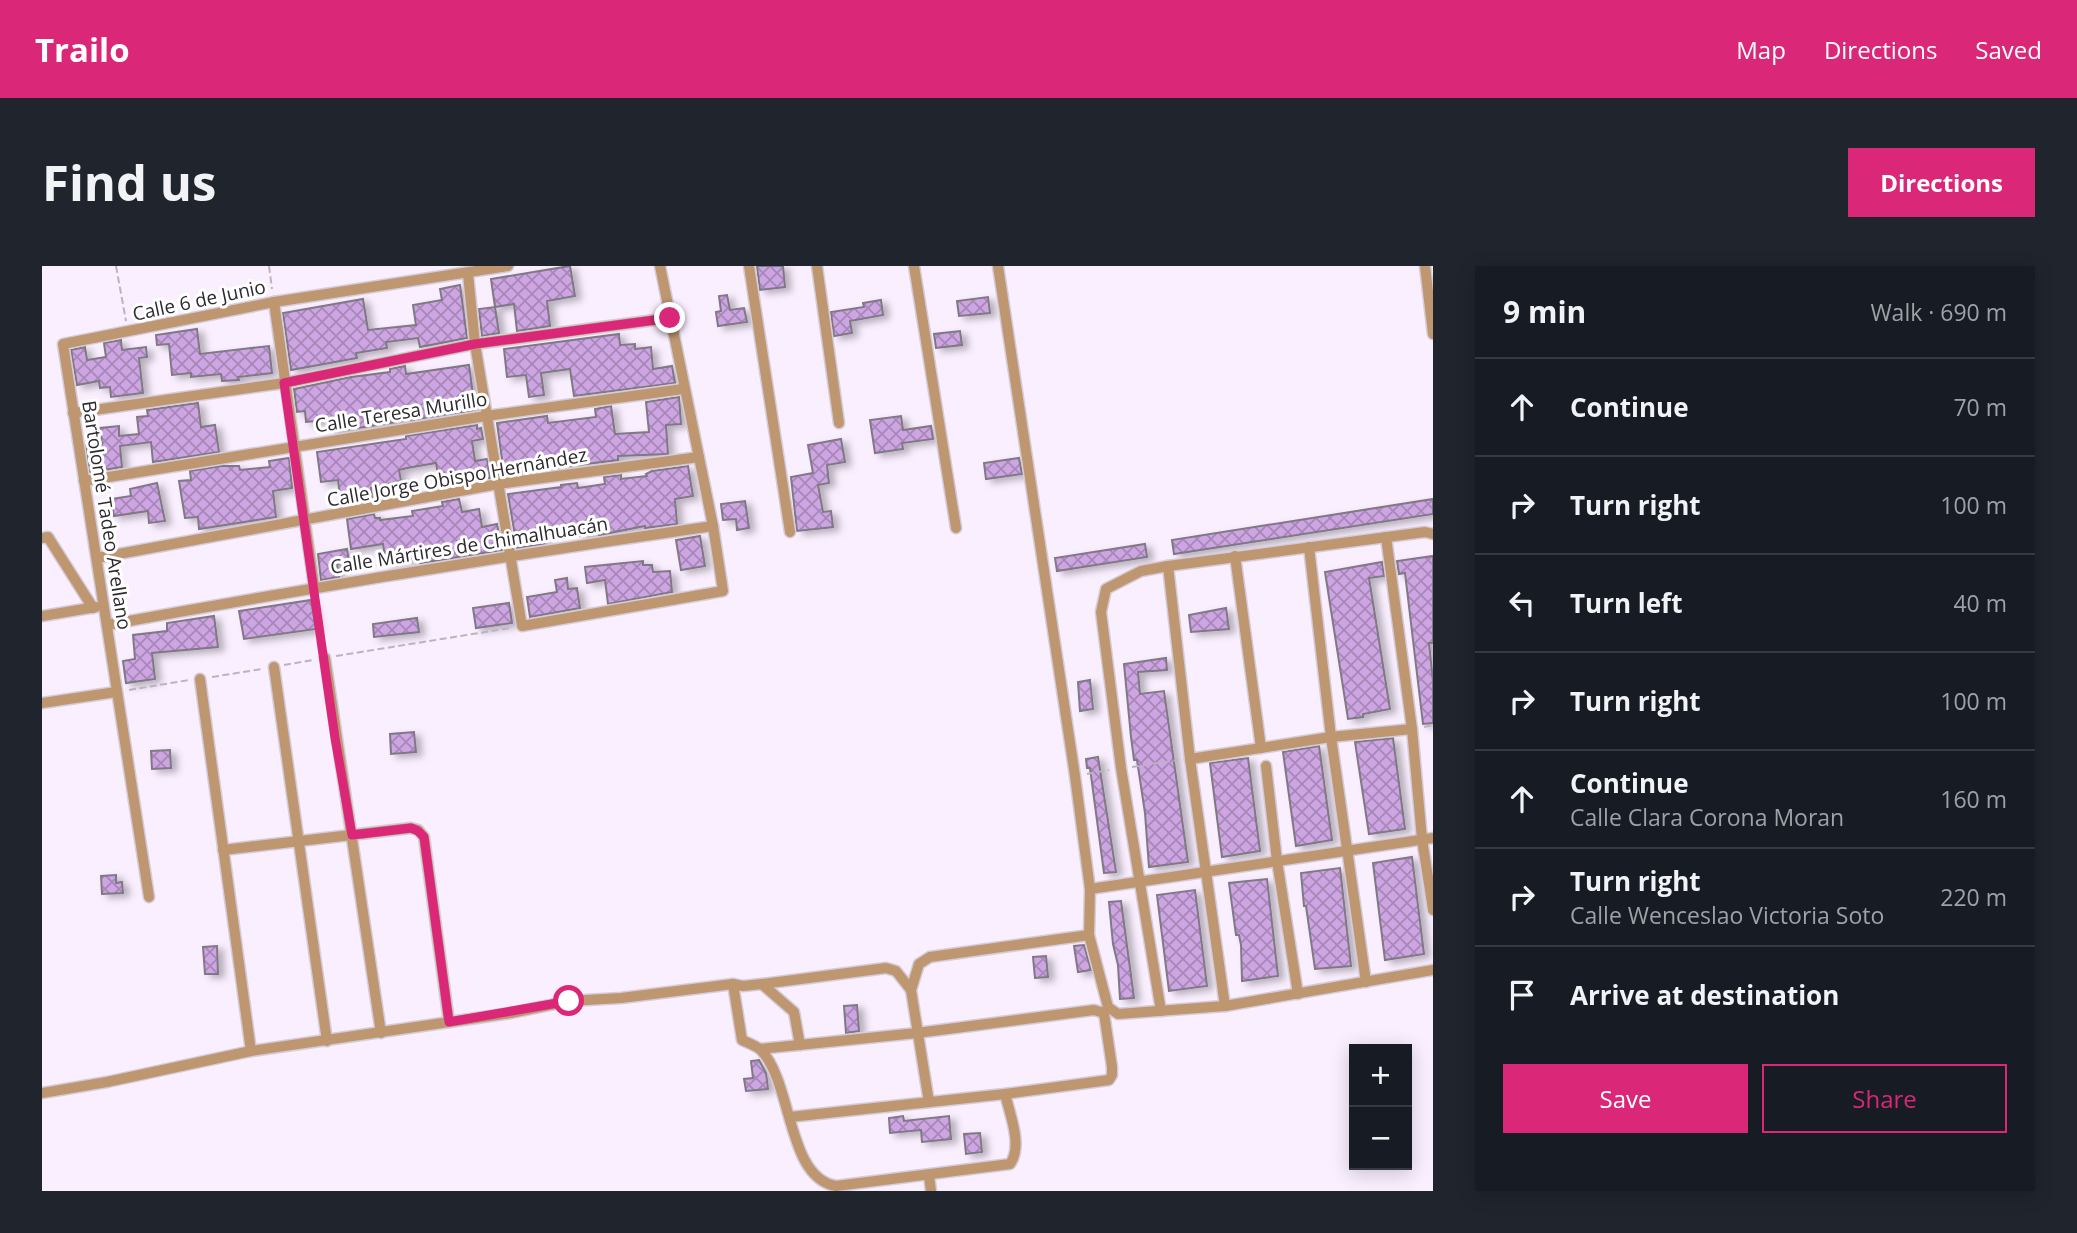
<!DOCTYPE html>
<meta charset="utf-8">
<style>
:root{--surface:#171b24;--page:#20242c;--text:#f1f3f6;--muted:#9ea1a6;--line:#363941;--accent:#db2777}
body{margin:0;font-family:"Open Sans",sans-serif;background:var(--page);color:var(--text)}
.controls{position:absolute;right:21px;bottom:21px;display:grid;overflow:hidden;border-radius:0px;box-shadow:0 4px 18px #0003}
.controls button{width:63px;height:63px;display:grid;place-items:center;padding:0;border:0;border-bottom:2px solid var(--line);background:var(--surface);color:var(--text);font:35px sans-serif}
.stop{position:absolute;width:21px;height:21px;margin:-16px;border:5px solid #db2777;border-radius:50%;background:#fff}
.stop.end{background:#db2777;border-color:#fff;box-shadow:0 2px 7px #0008}
.list{margin:0;padding:0;list-style:none}
h2{display:flex;justify-content:space-between;align-items:center;height:91px;margin:0;padding:0 28px;font-size:30px}
h2 small{font-size:23px;font-weight:400;color:var(--muted)}
.list li{display:grid;grid-template-columns:46px 1fr auto;gap:21px;align-items:center;box-sizing:border-box;height:98px;padding:0 28px;border-top:2px solid var(--line)}
.list b{display:block;font-size:26px;white-space:nowrap}
.list p{margin:0;font-size:23px;white-space:nowrap;color:var(--muted)}
.list em{font-size:23px;font-style:normal;color:var(--muted)}
.actions{display:flex;gap:14px;padding:21px 28px}
.actions a{flex:1;padding:16px 0;border:2px solid var(--accent);border-radius:0px;text-align:center;font-size:24px;color:var(--accent)}
.actions .main{background:var(--accent);color:#fff}
.icon{flex:none;width:38px;height:38px;fill:none;stroke:currentColor;stroke-width:2;stroke-linecap:round;stroke-linejoin:round}
.map{position:relative;flex:none;width:1391px;height:925px;overflow:hidden;border-radius:0px}
header{display:flex;align-items:center;gap:42px;box-sizing:border-box;height:98px;padding:0 35px;background:var(--accent);color:#fff}
header strong{font-size:33px}
nav{display:flex;gap:38px;margin-inline-start:auto;font-size:24px}
.intro{display:flex;align-items:center;justify-content:space-between;box-sizing:border-box;height:168px;padding:0 42px}
h1{margin:0;font-size:49px}
.button{padding:18px 32px;border-radius:0px;background:var(--accent);color:#fff;font-size:24px;font-weight:700}
main{display:flex;gap:42px;padding:0 42px}
aside{flex:1;background:var(--surface);border-radius:0px;box-shadow:0 4px 18px #0003}
.map>svg:first-child{display:block}
</style>
<header>
<strong>Trailo</strong>
<nav><a>Map</a><a>Directions</a><a>Saved</a></nav>
</header>
<div class="intro"><h1>Find us</h1><a class="button">Directions</a></div>
<main>
<div class="map">
<svg width="1391" height="925" viewBox="0 0 1391 925">
<defs>
<pattern id="building-cross-hatch" width="8" height="8" patternUnits="userSpaceOnUse" patternTransform="scale(1.75)"><rect width="8" height="8" fill="#cda5e2"/><path d="M0 0l8 8M0 8l8-8" fill="none" stroke="#a787b8"/></pattern>
<filter id="shadow"><feDropShadow dx="6" dy="3.5" stdDeviation="3.5" flood-color="#0004"/></filter>
</defs>
<rect width="100%" height="100%" fill="#faefff"/>
<!-- building -->
<g fill="url(#building-cross-hatch)" stroke="#817886" stroke-width="2" filter="url(#shadow)">
<path d="M528,0l5,30 -28,5 3,25 -33,5 -3,-27 -19,3 -4,-28z"/>
<path d="M715,0h26l2,21 -25,3z"/>
<path d="M418,19l7,53 -47,9 -2,-9 -32,4 1,6 -31,5 1,5 -66,12 -8,-57 80,-14 5,31 48,-5 -3,-20 29,-5 -2,-11z"/>
<path d="M685,29l3,15 14,-2 3,14 -29,4 -2,-14 5,-1 -2,-15z"/>
<path d="M946,31l2,16 -31,3 -2,-15z"/>
<path d="M839,34l2,15 -33,6 2,12 -18,3 -3,-24 33,-5 -1,-4z"/>
<path d="M453,41l4,26 -17,3 -3,-27z"/>
<path d="M155,63l3,25 69,-8 3,27 -34,4 1,3 -17,1 -1,-7 -30,3v-4l-19,2 -3,-31 -12,1 -1,-10z"/>
<path d="M918,65l2,14 -26,3 -2,-14z"/>
<path d="M577,68l1,11 15,-1v5l16,-2 2,22 19,-3 3,17 -101,13 -4,-27 -29,4 3,22 -15,2 -3,-22 -19,2 -3,-28z"/>
<path d="M79,74l1,10 24,-3 1,10 -8,1 4,35 -32,4 -1,-10 -10,1 -1,-7 -22,4 -6,-35 14,-3 2,13 19,-3 -2,-14z"/>
<path d="M427,99l6,45 -144,22 -2,-12 -23,2 -1,-11 -8,1 -3,-23 57,-12 39,-5v-3l15,-3 1,8z"/>
<path d="M637,131l2,27 -15,1 2,29 -50,2v4l-114,14 -7,-51 50,-7 1,7 48,-6 -1,-8 16,-3 4,28 34,-2 -3,-30z"/>
<path d="M156,137l3,24 14,-2 4,27 -66,10 -2,-20 -31,4 2,21 -32,5 -4,-27 16,-1 -2,-16 19,-2v10l20,-2 -2,-17 11,-1 -1,-6z"/>
<path d="M859,150l2,14 28,-4 2,13 -31,4 1,6 -28,4 -5,-33z"/>
<path d="M435,159v4l4,-1 2,11 -11,2 3,20 12,-2 3,19 -50,9 -4,-24 -29,5 -8,2 2,11 -30,7 1,12 -31,5 -3,-25 -17,2 -4,-30 89,-13v-3z"/>
<path d="M799,173l4,23 -18,3 2,18 -11,2 5,27 8,-1 2,16 -36,4 -6,-54 22,-4 -5,-28z"/>
<path d="M247,192l3,30 -19,3 3,26 -77,12 -1,-12 -13,1 -6,-37 12,-1 -1,-9 31,-5h18l1,4 30,-3 -1,-6z"/>
<path d="M977,192l3,16 -36,5 -2,-16z"/>
<path d="M646,200l5,30 -18,3 2,25 -32,4v-2l-46,9 -1,-2 -18,3 -1,-11 -37,5 2,14 -27,4 -9,-54 53,-7v-2l16,-2 1,5 27,-4 -1,-7 17,-2v4l26,-3 -1,-2 6,-3z"/>
<path d="M115,217l8,38 -16,2 -1,-12 -34,5 -3,-17 20,-3 -1,-7z"/>
<path d="M417,233l3,13 17,-3 3,18 15,-3 5,26 -82,13 -1,-5 -33,5 -3,-19 -32,5 -4,-30 27,-5 1,4h5v2l33,-4 -1,-5 31,-5 -1,-4z"/>
<path d="M1391,233v15l-259,40 -2,-14z"/>
<path d="M703,235l4,27 -12,2 -1,-11 -13,1 -2,-16z"/>
<path d="M658,270l5,30 -24,4 -5,-30z"/>
<path d="M1103,278l2,13 -90,14 -2,-13z"/>
<path d="M305,283l2,13 -12,2 2,13 -18,3 -3,-26z"/>
<path d="M1391,290v87h-4l4,38v42l-10,1 -18,-151 -6,1 -2,-13z"/>
<path d="M601,295v4h9l1,7 17,-1 2,21 -64,12 -3,-24 -18,3 -2,-16z"/>
<path d="M1340,296l2,14 -15,2 21,131 -27,5v3l-15,2 -23,-147z"/>
<path d="M525,312l1,11 9,-1 3,20 -50,9 -3,-20 30,-5 -2,-12z"/>
<path d="M269,334l5,29 -72,10 -5,-28z"/>
<path d="M467,337l3,20 -36,5 -3,-20z"/>
<path d="M1184,342l3,21 -38,3 -2,-17z"/>
<path d="M172,350l4,31 -66,6 3,26 -29,4 -3,-22 12,-2 -2,-24 34,-4v-8z"/>
<path d="M375,352l2,14 -45,5 -1,-13z"/>
<path d="M1124,392l1,12 -29,2 2,22 24,-3 24,171 -39,5 -4,-54 -8,-53h-3l-3,-23 -7,-73z"/>
<path d="M1048,414l3,29 -13,2 -2,-29z"/>
<path d="M372,466l2,20 -25,2 -1,-20z"/>
<path d="M1351,472l12,91 -36,5 -14,-92z"/>
<path d="M1277,480l13,94 -36,6 -13,-94z"/>
<path d="M128,484l1,18 -19,1 -1,-18z"/>
<path d="M1056,491l18,115 -12,1 -14,-105h-3l-1,-9z"/>
<path d="M1206,492l12,93 -38,6 -12,-94z"/>
<path d="M1370,591l12,97 -39,6 -12,-97z"/>
<path d="M1298,602l11,98 -36,3 -9,-63h-2l-3,-33z"/>
<path d="M74,609v8l6,-1 1,11 -21,1 -1,-18z"/>
<path d="M1225,613l11,97 -36,5 -1,-36 -2,-10h-3l-7,-52z"/>
<path d="M1153,624l12,96 -38,5 -12,-96z"/>
<path d="M1079,635l13,97 -14,1 -2,-34 -5,-21 -4,-42z"/>
<path d="M1042,679l7,25 -13,2 -4,-26z"/>
<path d="M175,680l1,28h-13l-2,-27z"/>
<path d="M1004,690l2,21 -13,1 -2,-21z"/>
<path d="M815,739l2,26 -13,2 -2,-27z"/>
<path d="M717,794l7,13 2,16 -22,2 -2,-12 9,-1 -2,-17z"/>
<path d="M861,850l1,5 45,-5 2,23 -29,3 -1,-12 -31,3 -1,-15z"/>
<path d="M938,867l2,19 -16,2 -2,-20z"/>
</g>
<g fill="none" stroke-linecap="round" stroke-linejoin="round">
<defs>
<g id="minor">
<path d="M707,0l41,266"/>
<path d="M775,0l22,157"/>
<path d="M872,0l42,262"/>
<path d="M956,0l77,510 15,113 -1,46 19,72 10,7 107,-8 208,-36"/>
<path d="M1383,0l8,68"/>
<path d="M426,8l7,70 47,282 201,-35 -10,-65 -53,-260"/>
<path d="M232,36l40,284"/>
<path d="M31,147l211,-30 191,-39 195,-26"/>
<path d="M42,215l402,-65 197,-27"/>
<path d="M1344,271l26,192 10,110 11,71"/>
<path d="M0,272l6,-1 45,71"/>
<path d="M1267,281l22,190 35,245"/>
<path d="M1193,290l26,192"/>
<path d="M55,292l401,-74 201,-27"/>
<path d="M1126,300l22,193 35,247"/>
<path d="M0,350l54,-9"/>
<path d="M65,359c201,-37 403,-70 606,-99"/>
<path d="M283,392l56,375"/>
<path d="M232,401l53,374"/>
<path d="M158,413l51,372"/>
<path d="M0,437l74,-11"/>
<path d="M1148,493l141,-22 81,-8"/>
<path d="M1224,500l11,95 21,133"/>
<path d="M181,584l188,-22 7,2 6,7 25,185"/>
<path d="M1048,623l343,-51"/>
<path d="M107,631l-86,-553 211,-42 234,-36"/>
<path d="M720,718l32,28 6,33"/>
<path d="M869,724l-15,-19 -10,-3 -124,16 -19,2 -10,-2 9,56c6,3 15,6 19,10 32,34 26,128 75,136l174,-22c13,-18 0,-49 -5,-70"/>
<path d="M1119,745l-40,-243 -20,-156 5,-23 35,-18 27,-5 257,-34 8,2"/>
<path d="M718,783l157,-16 177,-23 10,3"/>
<path d="M0,827l65,-11 144,-31 260,-38 58,-12 52,-3 112,-14"/>
<path d="M887,836l-18,-112 8,-26 11,-7 159,-22"/>
<path d="M748,851l215,-23 104,-14 3,-5v-8l-8,-54 4,-6"/>
<path d="M887,910l2,15"/>
</g>
</defs>
<!-- minor casing -->
<use href="#minor" stroke="#d5ccda" stroke-width="13"/>
<!-- path -->
<g stroke="#bcb3c0" stroke-width="2" stroke-dasharray="7 3.5" stroke-linecap="butt">
<path d="M74,0l10,55"/>
<path d="M227,0l3,23"/>
<path d="M274,332l7,50"/>
<path d="M294,390l174,-28"/>
<path d="M242,399l29,-5"/>
<path d="M170,411l50,-8"/>
<path d="M87,424l60,-10"/>
<path d="M1382,461l9,-2"/>
<path d="M1090,501l46,-7"/>
<path d="M1045,508l22,-4"/>
</g>
<!-- minor -->
<use href="#minor" stroke="#be9771" stroke-width="10"/>
</g>
<g fill="none" stroke-linecap="round" stroke-linejoin="round">
<!-- route -->
<path stroke="#db2777" stroke-width="9" d="M527,735l-120,21 -25,-185 -6,-6 -7,-3 -59,7 -17,-97 -51,-355 191,-39 195,-26"/>
</g>
<g text-anchor="middle" dominant-baseline="central" stroke-width="6" stroke-linejoin="round" paint-order="stroke">
<!-- street labels -->
<g font-size="19" fill="#2d2a2f" stroke="#fff">
<text transform="translate(157 34) rotate(-12)">Calle 6 de Junio</text>
<text transform="translate(359 146) rotate(-9)">Calle Teresa Murillo</text>
<text transform="translate(415 211) rotate(-10)">Calle Jorge Obispo Hernández</text>
<text transform="translate(65 249) rotate(81)">Bartolomé Tadeo Arellano</text>
<text transform="translate(427 279) rotate(-9)">Calle Mártires de Chimalhuacán</text>
</g>
</g>
</svg>
<div class="controls">
<button>+</button>
<button>−</button>
</div>
<div class="stop" style="left:527px;top:735px"></div>
<div class="stop end" style="left:628px;top:52px"></div>
</div>
<aside>
<h2>9 min<small>Walk · 690 m</small></h2>
<ul class="list">
<li><svg class="icon" aria-label="ahead" viewBox="0 0 24 24"><path d="M12 20V5M6 11l6-6 6 6"/></svg><div><b>Continue</b></div><em>70 m</em></li>
<li><svg class="icon" aria-label="right" viewBox="0 0 24 24"><path d="M7 20v-9h11M14 6l5 5-5 5"/></svg><div><b>Turn right</b></div><em>100 m</em></li>
<li><svg class="icon" aria-label="left" viewBox="0 0 24 24"><path d="M17 20v-9H6M10 6l-5 5 5 5"/></svg><div><b>Turn left</b></div><em>40 m</em></li>
<li><svg class="icon" aria-label="right" viewBox="0 0 24 24"><path d="M7 20v-9h11M14 6l5 5-5 5"/></svg><div><b>Turn right</b></div><em>100 m</em></li>
<li><svg class="icon" aria-label="ahead" viewBox="0 0 24 24"><path d="M12 20V5M6 11l6-6 6 6"/></svg><div><b>Continue</b><p>Calle Clara Corona Moran</p></div><em>160 m</em></li>
<li><svg class="icon" aria-label="right" viewBox="0 0 24 24"><path d="M7 20v-9h11M14 6l5 5-5 5"/></svg><div><b>Turn right</b><p>Calle Wenceslao Victoria Soto</p></div><em>220 m</em></li>
<li><svg class="icon" aria-label="arrive" viewBox="0 0 24 24"><path d="M6 21V4h12l-3 4 3 4H6"/></svg><div><b>Arrive at destination</b></div></li>
</ul>
<div class="actions"><a class="main">Save</a><a>Share</a></div>
</aside>
</main>
